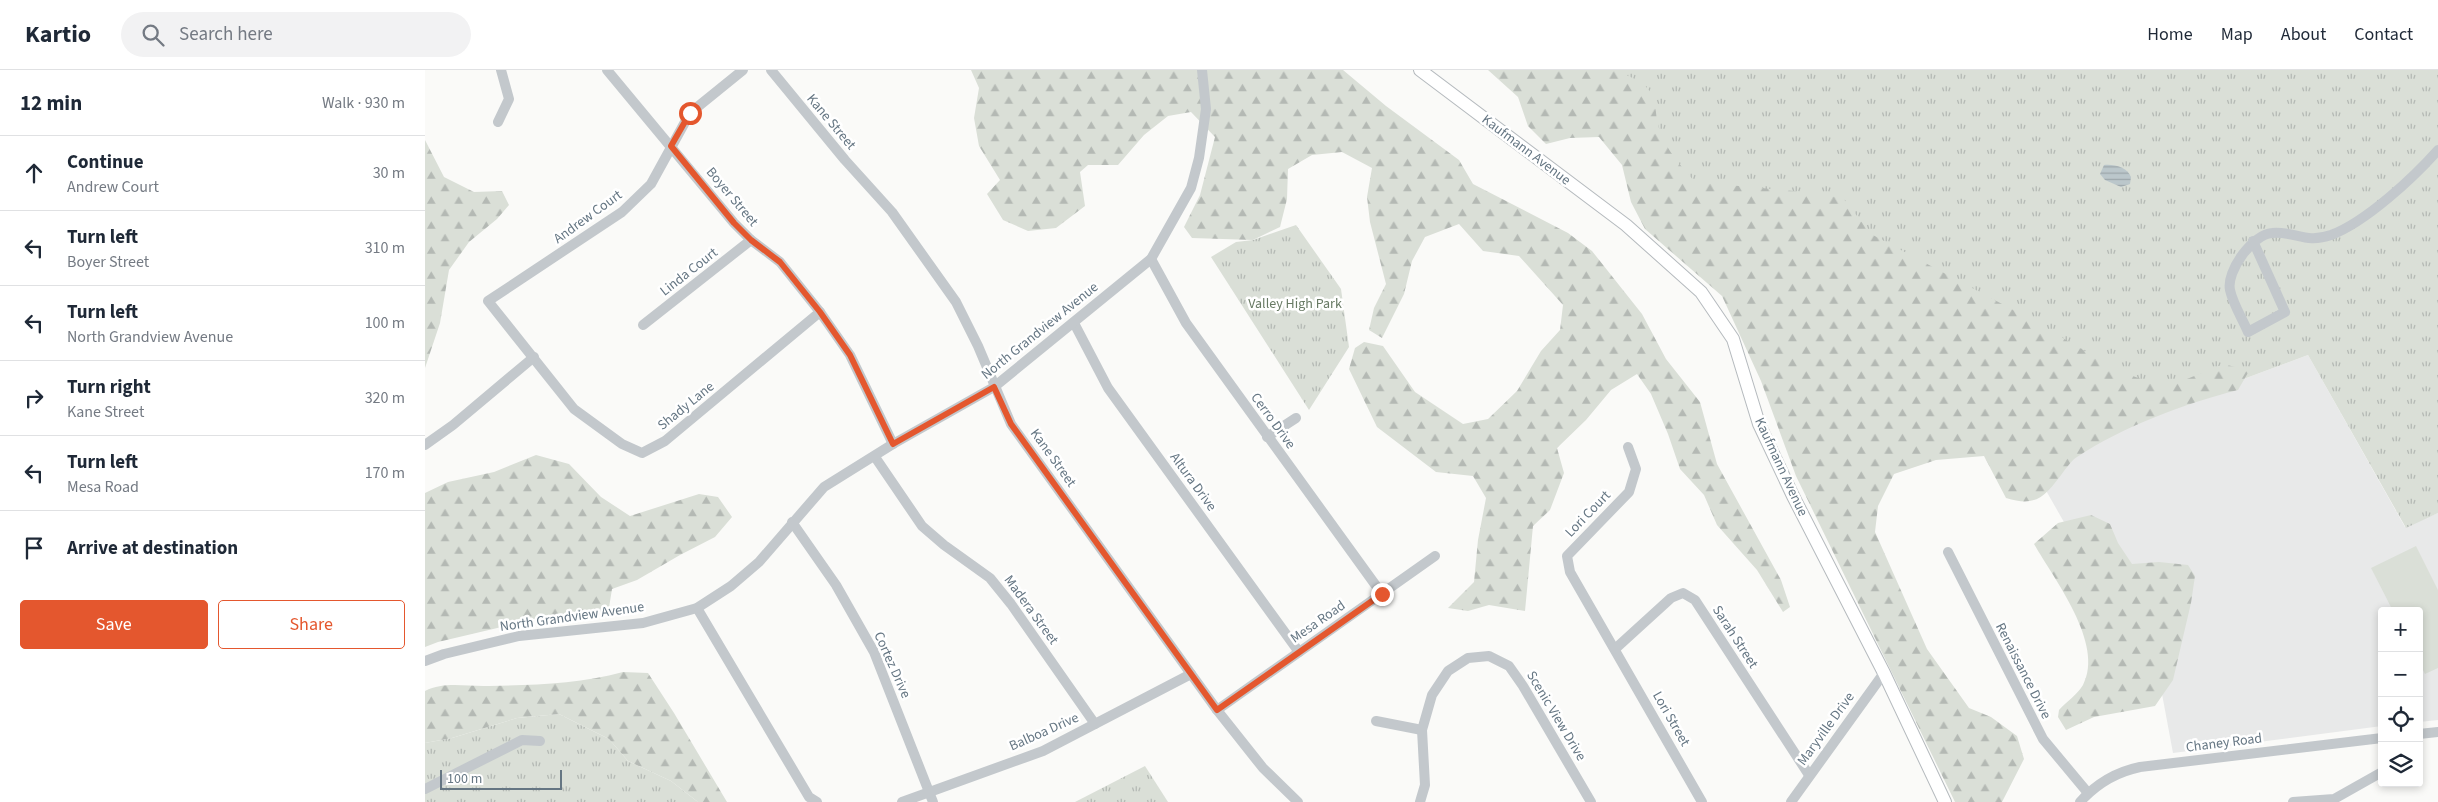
<!DOCTYPE html>
<meta charset="utf-8">
<style>
:root{--surface:#fff;--page:#f2f2f3;--text:#1f2937;--muted:#747a83;--line:#e0e1e3;--accent:#e4572e}
body{margin:0;font-family:"Source Sans 3",sans-serif;background:var(--page);color:var(--text)}
.controls{position:absolute;right:15px;bottom:15px;display:grid;overflow:hidden;border-radius:5px;box-shadow:0 2px 8px #0003}
.controls button{width:45px;height:45px;display:grid;place-items:center;padding:0;border:0;border-bottom:1px solid var(--line);background:var(--surface);color:var(--text);font:25px sans-serif}
.scale{position:absolute;left:15px;bottom:12px;width:122px;box-sizing:border-box;padding-left:5px;border:2px solid #657683;border-top:0;font-size:14px;line-height:18px;white-space:nowrap;color:#657683;-webkit-text-stroke:4px #fff;paint-order:stroke}
.stop{position:absolute;width:15px;height:15px;margin:-11px;border:4px solid #e4572e;border-radius:50%;background:#fff}
.stop.end{background:#e4572e;border-color:#fff;box-shadow:0 1px 5px #0008}
.list{margin:0;padding:0;list-style:none}
h2{display:flex;justify-content:space-between;align-items:center;height:65px;margin:0;padding:0 20px;font-size:21px}
h2 small{font-size:16px;font-weight:400;color:var(--muted)}
.list li{display:grid;grid-template-columns:32px 1fr auto;gap:15px;align-items:center;box-sizing:border-box;height:75px;padding:0 20px;border-top:1px solid var(--line)}
.list b{display:block;font-size:19px;white-space:nowrap}
.list p{margin:0;font-size:16px;white-space:nowrap;color:var(--muted)}
.list em{font-size:16px;font-style:normal;color:var(--muted)}
.actions{display:flex;gap:10px;padding:15px 20px}
.actions a{flex:1;padding:11px 0;border:1px solid var(--accent);border-radius:5px;text-align:center;font-size:18px;color:var(--accent)}
.actions .main{background:var(--accent);color:#fff}
.icon{flex:none;width:28px;height:28px;fill:none;stroke:currentColor;stroke-width:2;stroke-linecap:round;stroke-linejoin:round}
.map{position:relative;flex:none;width:2013px;height:732px;overflow:hidden}
header{display:flex;align-items:center;gap:30px;box-sizing:border-box;height:70px;padding:0 25px;background:var(--surface);border-bottom:1px solid var(--line)}
header strong{font-size:24px}
nav{display:flex;gap:28px;margin-inline-start:auto;font-size:18px}
.search{width:350px;height:45px;background:var(--page);display:flex;align-items:center;gap:12px;box-sizing:border-box;padding:0 18px;border-radius:28px;color:var(--muted);font-size:19px}
main{display:flex}
aside{flex:1;background:var(--surface)}
.map>svg:first-child{display:block}
</style>
<header>
<strong>Kartio</strong>
<div class="search"><svg class="icon" aria-label="search" viewBox="0 0 24 24"><circle cx="10" cy="10" r="6"/><path d="M15 15l6 6"/></svg>Search here</div>
<nav><a>Home</a><a>Map</a><a>About</a><a>Contact</a></nav>
</header>
<main>
<aside>
<h2>12 min<small>Walk · 930 m</small></h2>
<ul class="list">
<li><svg class="icon" aria-label="ahead" viewBox="0 0 24 24"><path d="M12 20V5M6 11l6-6 6 6"/></svg><div><b>Continue</b><p>Andrew Court</p></div><em>30 m</em></li>
<li><svg class="icon" aria-label="left" viewBox="0 0 24 24"><path d="M17 20v-9H6M10 6l-5 5 5 5"/></svg><div><b>Turn left</b><p>Boyer Street</p></div><em>310 m</em></li>
<li><svg class="icon" aria-label="left" viewBox="0 0 24 24"><path d="M17 20v-9H6M10 6l-5 5 5 5"/></svg><div><b>Turn left</b><p>North Grandview Avenue</p></div><em>100 m</em></li>
<li><svg class="icon" aria-label="right" viewBox="0 0 24 24"><path d="M7 20v-9h11M14 6l5 5-5 5"/></svg><div><b>Turn right</b><p>Kane Street</p></div><em>320 m</em></li>
<li><svg class="icon" aria-label="left" viewBox="0 0 24 24"><path d="M17 20v-9H6M10 6l-5 5 5 5"/></svg><div><b>Turn left</b><p>Mesa Road</p></div><em>170 m</em></li>
<li><svg class="icon" aria-label="arrive" viewBox="0 0 24 24"><path d="M6 21V4h12l-3 4 3 4H6"/></svg><div><b>Arrive at destination</b></div></li>
</ul>
<div class="actions"><a class="main">Save</a><a>Share</a></div>
</aside>
<div class="map">
<svg width="2013" height="732" viewBox="0 0 2013 732">
<defs>
<pattern id="grass-tufts" width="24" height="20" patternUnits="userSpaceOnUse" patternTransform="scale(1.25)"><rect width="24" height="20" fill="#dadfd7"/><path d="M3 7l-1-3M5 7V3M7 7l1-3M15 17l-1-3M17 17v-4M19 17l1-3" fill="none" stroke="#b4b9b4"/></pattern>
<pattern id="forest-firs" width="22" height="20" patternUnits="userSpaceOnUse" patternTransform="scale(1.25)"><rect width="22" height="20" fill="#dadfd7"/><path d="M5 1l3.5 6h-7zM16 11l3.5 6h-7z" fill="#b4b9b4"/></pattern>
<pattern id="water-rules" width="6" height="5" patternUnits="userSpaceOnUse" patternTransform="scale(1.25)"><rect width="6" height="5" fill="#bbc7cb"/><path d="M0 2.5h6" fill="none" stroke="#9ca6aa"/></pattern>
</defs>
<rect width="100%" height="100%" fill="#fafaf8"/>
<!-- built -->
<path fill="#e8e9e9" d="M1883,285l97,172 33,-14v207l-19,2v-111h-37v115l-209,27 -11,-59 -134,-235z"/>
<!-- grass -->
<g fill="url(#grass-tufts)">
<path d="M1108,0h905v443l-32,15 -98,-173 -280,104z"/>
<path d="M871,155l45,64 8,58 -40,63 -98,-153 25,-15 17,-2z"/>
<path d="M134,644l50,25 19,22 43,20 27,21h-273v-59l27,-5 65,-20z"/>
<path d="M720,696l23,36h-93z"/>
</g>
<!-- forest -->
<g fill="url(#forest-firs)">
<path d="M546,0h372l43,36 73,54 14,24 95,49 24,18 50,63 24,45 34,43 17,62 64,116 9,27 -7,5 -26,-42 -40,-45 -13,-30 -24,-26 -12,-35 -17,-40 -14,-20 -26,16 -25,30 -29,28 7,25 -14,37 -17,16 -8,85 -36,-6 -21,6 -20,-3 26,-26 4,-42 8,-42 -13,-22 -37,-4 -59,-45 -28,-58 6,-21 9,-6 19,4 32,46 48,32 25,-5 29,-28 24,-40 19,-21 3,-25 -44,-49 -36,-5 -24,-27 -34,13 -13,24 -8,33 -22,44 -13,-8 5,-22 12,-24 -16,-62 -3,-25 5,-29 -30,-16 -30,3 -24,14 -1,30 -7,28 -27,13 -61,-2 -8,-11 16,-32 15,-58 -24,-25 -23,4 -24,19 -26,30h-30l-8,7 5,34 -29,22 -28,3 -25,-11 -16,-26 13,-14 -21,-34 -5,-28 5,-30z"/>
<path d="M1063,0h128l27,13 13,16c-3,36 17,58 39,83l109,10 39,6 28,36 161,86 87,51 33,12 20,2 52,-21 25,7 -11,19c-52,13 -116,37 -161,67 -5,3 -9,9 -13,14 -18,24 -26,37 -58,27l-22,-42 -48,4 -42,14 -16,32 -3,26 52,117 42,59 22,9 26,19 7,23 -22,43h-47l-159,-326 -35,-95 -39,-85 -77,-67 -14,-27 -9,-37 -23,-28 -29,1 -24,6 -18,-18 -10,-29z"/>
<path d="M0,70l19,37 30,15 28,-1 7,14 -12,14 -28,23 -20,28 -9,53 -15,45z"/>
<path d="M111,385l33,9 32,33 29,19 69,-22 19,3 14,20 -17,20 -35,18 -43,25 -25,9 -4,25 -73,5 -97,23 -13,5v-154l23,-11 46,-10z"/>
<path d="M1666,445l19,9 8,19 14,21 27,-2 29,3 7,11 -4,27 -18,77 -18,26 -61,11 -28,13 -8,-13 1,-7c7,-8 19,-16 24,-25 22,-41 -29,-106 -49,-141l24,-21z"/>
<path d="M198,602l25,1 26,40 53,89h-29l-27,-21 -43,-20 -19,-22 -50,-25 -42,4 -65,20 -27,5v-52c20,-10 42,-4 64,-5 45,-1 91,-2 134,-14z"/>
</g>
<!-- pitch -->
<path fill="#dadfd7" d="M1991,476l22,44v78l-13,6 -6,-12v-51h-26l-22,-43z"/>
<!-- water -->
<path fill="url(#water-rules)" d="M1679,95c10,-1 23,2 27,12l-1,7 -9,3 -16,-7 -5,-6z"/>
<g fill="none" stroke-linecap="round" stroke-linejoin="round">
<defs>
<path id="major" d="M995,0l206,155 75,67 32,47 26,85 34,72 91,177 61,129"/>
</defs>
<!-- major casing -->
<use href="#major" stroke="#b5babe" stroke-width="14"/>
<!-- minor -->
<g stroke="#c3c8cc" stroke-width="10">
<path d="M182,0l127,153 17,17 29,22 40,50 30,43 43,89"/>
<path d="M318,0l-53,43 -39,71 -29,28 -134,89 86,108 48,35 20,9 23,-12 155,-129"/>
<path d="M346,0l74,90 47,52 64,90 22,44 33,78 206,286 46,58 35,34"/>
<path d="M73,52l11,-23 -8,-29"/>
<path d="M1828,171l32,71 -37,20c-6,-14 -15,-28 -18,-42 -4,-19 23,-56 42,-57 24,-2 33,11 59,2 35,-13 83,-58 107,-85"/>
<path d="M726,189l35,64 196,271"/>
<path d="M649,253l34,65 191,264"/>
<path d="M218,255l108,-85"/>
<path d="M842,367l29,-19"/>
<path d="M0,375l28,-20 81,-68"/>
<path d="M1203,377l8,22 -7,23 -62,64 3,16 132,230"/>
<path d="M450,387l47,69 22,19 46,33 21,26 84,120"/>
<path d="M367,452l44,63 38,67 59,150"/>
<path d="M1523,482l95,187 45,54"/>
<path d="M272,538l112,189 8,5"/>
<path d="M1190,579l56,-51 12,-5 12,7 114,175"/>
<path d="M0,591l19,-7 75,-18 124,-13 54,-15 34,-22 28,-24 65,-75 69,-43 101,-57 157,-128 40,-71 8,-30 7,-49 -4,-39"/>
<path d="M792,640l218,-154"/>
<path d="M951,651l46,9"/>
<path d="M1994,664l19,-2"/>
<path d="M0,719l97,-49 18,1"/>
<path d="M477,732l141,-51 148,-77"/>
<path d="M995,732l5,-17 -3,-55 10,-35 16,-24 20,-13 21,-2 20,10 14,20 68,116"/>
<path d="M1366,732l93,-129"/>
<path d="M1655,732c17,-19 36,-30 60,-35l242,-29"/>
<path d="M1868,732l41,-3 48,-27"/>
</g>
<!-- major -->
<use href="#major" stroke="#fff" stroke-width="12"/>
</g>
<g fill="none" stroke-linecap="round" stroke-linejoin="round">
<!-- route -->
<path stroke="#e4572e" stroke-width="6" d="M265,43l-19,33 63,77 17,17 29,22 40,50 30,43 43,89 101,-57 17,37 206,286 165,-116"/>
</g>
<g text-anchor="middle" dominant-baseline="central" stroke-width="5" stroke-linejoin="round" paint-order="stroke">
<!-- street labels -->
<g font-size="14" fill="#657683" stroke="#fff">
<text transform="translate(406 52) rotate(50)">Kane Street</text>
<text transform="translate(1101 80) rotate(37)">Kaufmann Avenue</text>
<text transform="translate(307 127) rotate(50)">Boyer Street</text>
<text transform="translate(163 147) rotate(-36)">Andrew Court</text>
<text transform="translate(264 202) rotate(-38)">Linda Court</text>
<text transform="translate(615 261) rotate(-39)">North Grandview Avenue</text>
<text transform="translate(261 336) rotate(-39)">Shady Lane</text>
<text transform="translate(848 351) rotate(54)">Cerro Drive</text>
<text transform="translate(628 388) rotate(54)">Kane Street</text>
<text transform="translate(1356 397) rotate(65)">Kaufmann Avenue</text>
<text transform="translate(768 412) rotate(54)">Altura Drive</text>
<text transform="translate(1163 444) rotate(-46)">Lori Court</text>
<text transform="translate(606 540) rotate(54)">Madera Street</text>
<text transform="translate(147 547) rotate(-8)">North Grandview Avenue</text>
<text transform="translate(893 552) rotate(-35)">Mesa Road</text>
<text transform="translate(1310 567) rotate(57)">Sarah Street</text>
<text transform="translate(467 595) rotate(66)">Cortez Drive</text>
<text transform="translate(1598 601) rotate(63)">Renaissance Drive</text>
<text transform="translate(1131 646) rotate(59)">Scenic View Drive</text>
<text transform="translate(1246 649) rotate(60)">Lori Street</text>
<text transform="translate(1401 659) rotate(-54)">Maryville Drive</text>
<text transform="translate(619 662) rotate(-24)">Balboa Drive</text>
<text transform="translate(1799 673) rotate(-7)">Chaney Road</text>
</g>
<!-- park labels -->
<g font-size="14" fill="#687a64" stroke="#fff">
<text x="870" y="234">Valley High Park</text>
</g>
</g>
</svg>
<div class="controls">
<button>+</button>
<button>−</button>
<button><svg class="icon" aria-label="locate" viewBox="0 0 24 24"><circle cx="12" cy="12" r="6"/><path d="M12 2v4M12 18v4M2 12h4M18 12h4"/></svg></button>
<button><svg class="icon" aria-label="layers" viewBox="0 0 24 24"><path d="M12 4l9 5-9 5-9-5zM3 14l9 5 9-5"/></svg></button>
</div>
<div class="scale">100 m</div>
<div class="stop" style="left:265px;top:43px"></div>
<div class="stop end" style="left:957px;top:524px"></div>
</div>
</main>
